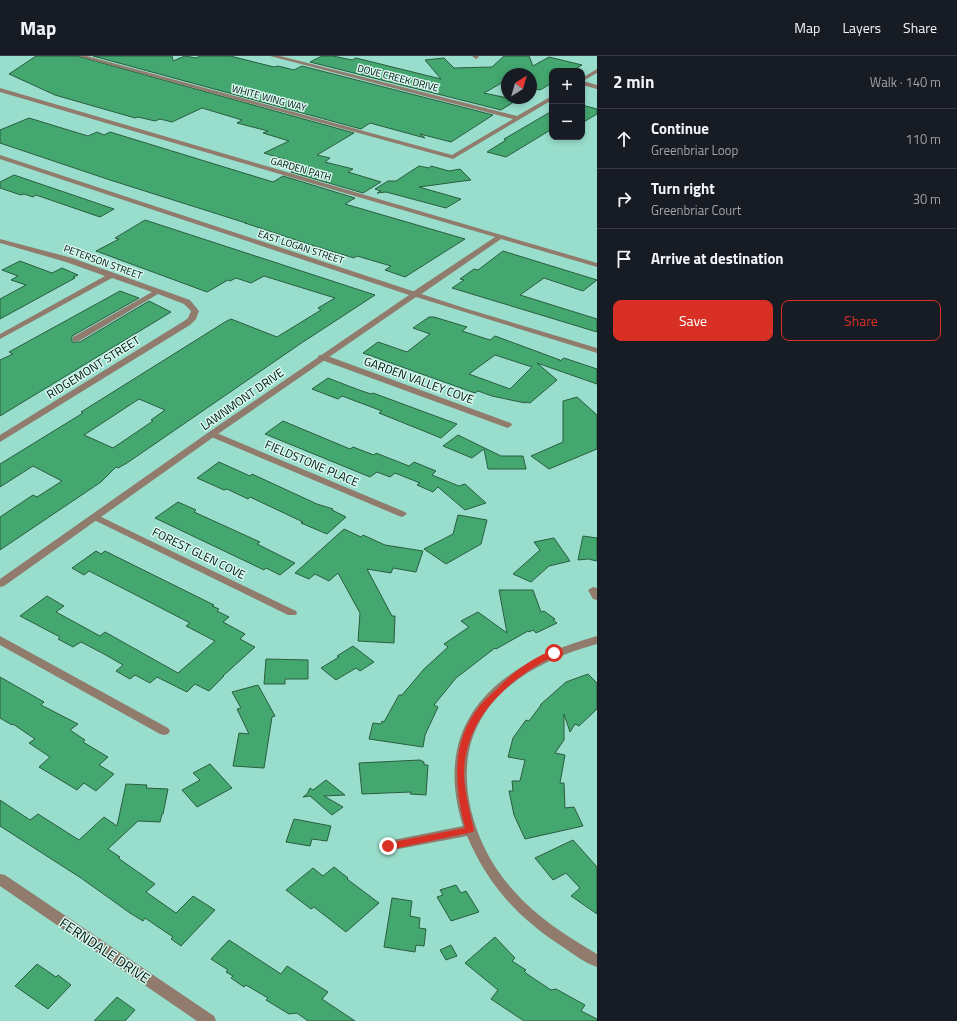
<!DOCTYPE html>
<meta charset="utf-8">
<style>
:root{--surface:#171b24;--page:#20242c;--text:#f1f3f6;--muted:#9ea1a6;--line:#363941;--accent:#d93025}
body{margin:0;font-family:"Titillium Web",sans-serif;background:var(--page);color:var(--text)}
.controls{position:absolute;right:12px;top:12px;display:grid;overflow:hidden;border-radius:8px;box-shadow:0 2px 6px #0003}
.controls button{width:36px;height:36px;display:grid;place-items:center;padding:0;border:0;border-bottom:1px solid var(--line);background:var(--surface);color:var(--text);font:20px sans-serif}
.compass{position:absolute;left:501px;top:12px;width:36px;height:36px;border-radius:50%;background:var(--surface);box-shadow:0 2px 6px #0003;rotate:37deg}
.stop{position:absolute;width:12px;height:12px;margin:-9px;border:3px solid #d93025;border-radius:50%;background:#fff}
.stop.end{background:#d93025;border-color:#fff;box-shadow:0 1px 4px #0008}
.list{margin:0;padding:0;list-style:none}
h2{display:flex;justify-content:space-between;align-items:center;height:52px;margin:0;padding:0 16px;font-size:17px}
h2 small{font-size:13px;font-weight:400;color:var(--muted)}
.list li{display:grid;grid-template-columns:26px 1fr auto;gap:12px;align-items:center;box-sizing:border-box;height:60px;padding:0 16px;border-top:1px solid var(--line)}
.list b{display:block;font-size:15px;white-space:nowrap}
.list p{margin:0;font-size:13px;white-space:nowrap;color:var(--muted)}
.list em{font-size:13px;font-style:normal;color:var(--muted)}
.actions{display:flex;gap:8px;padding:12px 16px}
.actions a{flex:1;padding:9px 0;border:1px solid var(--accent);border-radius:8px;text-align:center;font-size:14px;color:var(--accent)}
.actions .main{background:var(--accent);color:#fff}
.icon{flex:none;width:22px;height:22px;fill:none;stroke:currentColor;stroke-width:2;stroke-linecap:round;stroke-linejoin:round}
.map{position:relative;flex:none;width:597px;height:965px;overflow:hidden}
header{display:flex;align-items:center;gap:24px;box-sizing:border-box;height:56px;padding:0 20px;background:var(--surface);border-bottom:1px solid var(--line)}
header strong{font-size:19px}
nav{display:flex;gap:22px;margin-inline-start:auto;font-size:14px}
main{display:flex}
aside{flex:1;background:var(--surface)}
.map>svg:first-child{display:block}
</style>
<header>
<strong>Map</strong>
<nav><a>Map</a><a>Layers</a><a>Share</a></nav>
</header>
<main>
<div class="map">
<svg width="597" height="965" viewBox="0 0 597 965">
<rect width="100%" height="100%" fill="#99decc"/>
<!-- building -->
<g fill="#44a76f" stroke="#2a5d3f" fill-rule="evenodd">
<path d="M36,0h41l277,77 -37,22 13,3 -5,4 28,7 -5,3 33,10 -18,11 -72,-21 12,-7 -39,-12 25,-12 -26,-8 5,-2 -31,-8 5,-3 -40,-12 -30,14 -12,-3 -5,2 -17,-4 -3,1 -80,-23 -46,-21z"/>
<path d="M93,0h79l1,5 12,-5 11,2 4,-2h30l44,11 4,-1 16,4 8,-4 191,49 -42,27 -31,-8 5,4 -55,-15 -9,6z"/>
<path d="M322,0h11l19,4 4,-2 85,21 -16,-19 19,-2 10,10 38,-1 12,-11h25l4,10 16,-9 33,8 -10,6h-20v12l-12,7 -9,-2v-14h-24v6l-23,13 33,7 -16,10 -191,-48z"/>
<path d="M582,49l15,4v5l-15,9z"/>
<path d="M552,55v18l-46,28 -19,-5 19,-12 -2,-1z"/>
<path d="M29,62l59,18 9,-4 7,3 6,-3 163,50 10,-6 72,22 -10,6 120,35 -60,38 -20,-7 6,-4 -34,-10 -3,2 -46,-14 -63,-21h1l-136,-43 -110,-37v-13z"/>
<path d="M419,110l10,2 2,-2 18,5 11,-2 11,11 -52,7 42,12 -15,9 -60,-16 -9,1 4,-2 -6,-2 13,-8h8z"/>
<path d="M14,119l53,18 47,16 -14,8 -64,-22 -3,2 -9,-3 -3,1 -21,-7v-6z"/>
<path d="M145,164l230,75 -75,49 -173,119 -9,5 -2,-1 -15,15 -101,68v-33l33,-22 4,2 25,-16 -29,-15 -33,21v-23l83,-51 -2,-1 144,-90 6,-3 46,18 44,-27 -3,-2 17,-10 -71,-22 -13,7 -15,-5 -6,3 -2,-1 -21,12 -111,-41 23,-12 -4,-1zM139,343l26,11 -14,10 2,1 -40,27 -29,-13z"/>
<path d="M503,195l94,29 -14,11 -39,-13 -24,17 77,24v13l-145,-44 12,-8 -4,-1 14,-10 4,1z"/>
<path d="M20,205l32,12 10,-5 16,7 -5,2 2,1 -75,41v-20l26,-14 -15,-5 7,-4 -16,-6z"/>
<path d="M120,235l19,7 -67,38v6h8l69,-41 22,11 -171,104v-56l13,-6 -4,-2z"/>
<path d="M429,261h5l33,10 -5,4 28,9 5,-4 65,24v1l4,-3 33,11v15l-60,-21 20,17 -27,23 -5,-1v1l-33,-7 -14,-5 -3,2 -112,-40 15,-11 29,10 23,-18 -17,-6zM495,299l37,12 -22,22 -41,-15z"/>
<path d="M328,322l31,12 12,4 2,-1 84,31 -16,14 -62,-25 3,-2 -40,-15 -4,3 -26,-10z"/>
<path d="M577,341l20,18v34l-48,20 -18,-13 32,-14v-41z"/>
<path d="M283,365l67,28 3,-2 21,8 2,-2 33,13 5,-4 22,9 -4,4 27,11 6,-2 21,19 -21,7 -27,-23 -5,5 -16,-7 3,-2 -25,-10 -5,4 -13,-5 -7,5 -105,-43z"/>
<path d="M458,379l43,21h22l3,13h-38l-4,-20 -12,9 -29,-12z"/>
<path d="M219,406l31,14 2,-2 65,30 16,5 -1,1 14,7 -19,17 -26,-11 2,-1 -53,-25 -2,2 -21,-10 -3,1 -27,-12z"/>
<path d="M178,446l18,8 -2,2 66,30 -3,2 38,19 -15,12 -14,-7 -2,2 -109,-52z"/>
<path d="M458,459l29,5 -6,24 -35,20 -22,-15 29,-15z"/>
<path d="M344,473l17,8 2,-2 22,10 38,6 -7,21 -23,-4 -2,5 -24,-4 25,47h3l-1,27 -36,-2 2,-28 -22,-40 -9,8 -14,-7 -6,5 -14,-6z"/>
<path d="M583,480l14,2v23l-9,-2 -10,1z"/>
<path d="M554,482l16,23 -21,5 -18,16 -18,-8 27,-24 -6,-8z"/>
<path d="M96,495l5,3 4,-3 109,54 -2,1 7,3 -2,2 12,6 -6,5 22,12 -5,5 15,8 -32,29h1l-15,15 -14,-7 -8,8 -30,-15 -7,6 -15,-8 -5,4 -14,-8 7,-6 -19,-11 -23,-12 -8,5 -15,-8 2,-2 -40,-21 27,-20 17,10 -8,6 44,24 5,-4 73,41 37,-32 -29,-15 4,-3 -54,-28 -47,-24 -5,4 -12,-7z"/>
<path d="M499,534h34l8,22 3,-1 11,8 -2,1 4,3 -21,10 -3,-3 -4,2 -1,-1 -32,18 -1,-1 -39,30 -22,27 4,2 -13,28 -2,12 -54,-8 4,-16 8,1 1,-3 2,1 15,-27h3l22,-26 24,-22 -4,-3 25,-17 -8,-6 17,-9 29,21z"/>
<path d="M353,590l21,16 -14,9 -4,-3 -20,12 -15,-12 18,-11 -2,-1z"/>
<path d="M266,603l42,1v19h-23v5h-21z"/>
<path d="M588,618l9,9v26l-18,17 -4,-2 -5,8 -6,-18v26l-9,13 10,2 -5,28h4l1,25 9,-1 9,19 -58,13 -11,-24 -5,-24h4l-1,-10h8l5,-21 -17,-3 5,-19 13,-18 3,1 12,-16h-1l26,-23z"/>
<path d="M0,621l44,25 -3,3 37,19 -8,6 15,10 -2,2 25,15 -9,8 15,9 -18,17 -12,-8 -7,7 -38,-23 11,-10 -21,-14 6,-4 -22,-15 -1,1 -12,-7z"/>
<path d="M258,629l17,31 -3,1 -8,51 -31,-2 6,-33 10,1 -12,-25 4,-1 -9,-16z"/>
<path d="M420,704l4,2v3h4l-2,30 -16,-1 1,-2 -49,2 -3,-31z"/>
<path d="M210,708l22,24 -35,19 -15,-17 18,-10 -7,-7z"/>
<path d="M326,724l19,15 -21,1 19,11 -11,8 -22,-19 -7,1 4,-3 3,-6 3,2z"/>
<path d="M126,728l21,1 -1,3 22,1 -5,25h-1l-2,8 -22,-1 -30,28 12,8 -2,1 37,26 -9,8 30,21 17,-17 22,14 -34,36 -10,-7 2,-2 -28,-19 -2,3 -13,-8 -49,-35 -81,-52v-26l30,20 8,-6 41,26 25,-23 13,9z"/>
<path d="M294,763l37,7 -4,15 -15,-2 -2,7 -24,-4z"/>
<path d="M573,784l24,27v47l-26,-18 9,-8 -14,-15 -13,7 -18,-22z"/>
<path d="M334,811l14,11 -1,1 32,24 -33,29 -32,-25 -3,2 -25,-19 27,-22 10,8z"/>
<path d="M456,829l5,8 5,-2 13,21 -28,9 -14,-24 6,-2 -3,-5z"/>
<path d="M392,842l20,3 -2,15 10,2 -1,10 7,1 -2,17 -8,-1 -1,7 -31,-5z"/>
<path d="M495,881l20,21 -3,3 14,9 -2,1 3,3 24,16 5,-1 29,16 -4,6 16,8v2h-73l-33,-22 7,-9 -33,-27z"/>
<path d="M229,884l52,34 6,-8 41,26 -6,7 33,22h-47l-11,-8 -8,1 -23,-14 2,-2 -22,-13 -2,2 -13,-9 2,-2 -7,-4 2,-2 -17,-11z"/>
<path d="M451,889l6,11 -11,4 -6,-10z"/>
<path d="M37,908l19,13 2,-2 13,10 -23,24 -33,-23z"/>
<path d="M117,941l18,13 -10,11h-31z"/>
</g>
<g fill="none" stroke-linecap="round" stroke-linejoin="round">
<!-- minor -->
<g fill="#907b6d" fill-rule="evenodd">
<path d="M78,0h9l365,99 61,-36 -243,-63h10l237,60 33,-19 2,-1v4l-99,59z"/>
<path d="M472,0h6l1,1 -3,2z"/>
<path d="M597,13v4l-14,8 14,4v4l-15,-4v-7z"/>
<path d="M0,32l597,175v4l-96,-28 -84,58h-6v-4l84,-56 -495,-145z"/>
<path d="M0,183l72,19 118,42 9,11 -3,8 -6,6 -190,117v-7l184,-114 4,-3 3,-7 -7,-7 -26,-10 -79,47h-6v-4l79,-45 -40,-14 -112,61v-5l105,-58 -39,-14 -66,-19z"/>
<path d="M319,299h6l186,68 1,2 -4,3 -3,-1 -186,-68 -1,-2z"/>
<path d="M212,375l193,81 2,2 -5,3 -3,-1 -190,-80 -2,-2z"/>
<path d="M95,458l201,97 1,2 -1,2h-8l-196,-96 -2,-2 2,-2z"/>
<path d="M593,531l4,1v12l-4,-1 -5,-9z"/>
<path d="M0,580l168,92 2,3 -2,3 -4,1 -4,-1 -160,-89z"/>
<path d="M597,580v8c-82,22 -148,72 -126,166 7,30 22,58 42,80 23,27 54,46 84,64v13c-12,-4 -24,-13 -34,-20 -45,-29 -75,-62 -96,-111l-79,15 -5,-1 -1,-4 1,-4 80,-16c-34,-108 39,-164 134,-190z"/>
<path d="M0,818l5,1 209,141 2,5h-19l-197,-135z"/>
</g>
<!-- tertiary -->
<path fill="#907b6d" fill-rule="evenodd" d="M0,99l464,153 133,40v5l-181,-56 -201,139 -211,150 -4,1v-8l209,-147 200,-137 -409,-136z"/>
</g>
<!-- route -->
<path fill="#d93025" d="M554,594l3,3 -1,2c-47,23 -93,64 -92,121 1,19 6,36 10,54l-1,2 -85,18 -3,-1 -2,-3 2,-2 3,-1 77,-15c-10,-42 -15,-84 14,-121 5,-7 13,-13 19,-19 15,-16 35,-31 56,-38z"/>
<g text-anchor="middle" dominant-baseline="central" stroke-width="3" stroke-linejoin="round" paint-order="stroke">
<!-- far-street labels -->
<g font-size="10" fill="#00120d" stroke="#d6f7ed">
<text transform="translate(398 22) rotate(14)">DOVE CREEK DRIVE</text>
<text transform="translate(269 42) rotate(15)">WHITE WING WAY</text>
<text transform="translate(301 113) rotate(16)">GARDEN PATH</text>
<text transform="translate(301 191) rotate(18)">EAST LOGAN STREET</text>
<text transform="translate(103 206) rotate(20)">PETERSON STREET</text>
</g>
<!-- street labels -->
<g font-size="12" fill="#00120d" stroke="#d6f7ed">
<text transform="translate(93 311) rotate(-32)">RIDGEMONT STREET</text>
<text transform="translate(419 324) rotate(20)">GARDEN VALLEY COVE</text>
<text transform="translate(242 343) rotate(-35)">LAWNMONT DRIVE</text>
<text transform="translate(312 407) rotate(23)">FIELDSTONE PLACE</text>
<text transform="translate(199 497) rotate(26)">FOREST GLEN COVE</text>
</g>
<!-- near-street labels -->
<g font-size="14" fill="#00120d" stroke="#d6f7ed">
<text transform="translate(105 894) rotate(34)">FERNDALE DRIVE</text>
</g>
</g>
</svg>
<div class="controls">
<button>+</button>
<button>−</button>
</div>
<svg class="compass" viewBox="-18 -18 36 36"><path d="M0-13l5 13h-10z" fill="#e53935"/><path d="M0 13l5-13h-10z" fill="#9ea1a6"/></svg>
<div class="stop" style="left:554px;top:597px"></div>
<div class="stop end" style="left:388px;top:790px"></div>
</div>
<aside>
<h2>2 min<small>Walk · 140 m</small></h2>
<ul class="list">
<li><svg class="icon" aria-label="ahead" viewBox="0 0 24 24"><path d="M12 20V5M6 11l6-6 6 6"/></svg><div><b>Continue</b><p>Greenbriar Loop</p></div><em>110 m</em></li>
<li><svg class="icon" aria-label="right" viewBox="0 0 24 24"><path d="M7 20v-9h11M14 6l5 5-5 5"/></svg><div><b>Turn right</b><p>Greenbriar Court</p></div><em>30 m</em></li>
<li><svg class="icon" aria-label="arrive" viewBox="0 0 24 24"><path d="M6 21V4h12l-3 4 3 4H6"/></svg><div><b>Arrive at destination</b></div></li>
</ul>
<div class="actions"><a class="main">Save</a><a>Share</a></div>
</aside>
</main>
